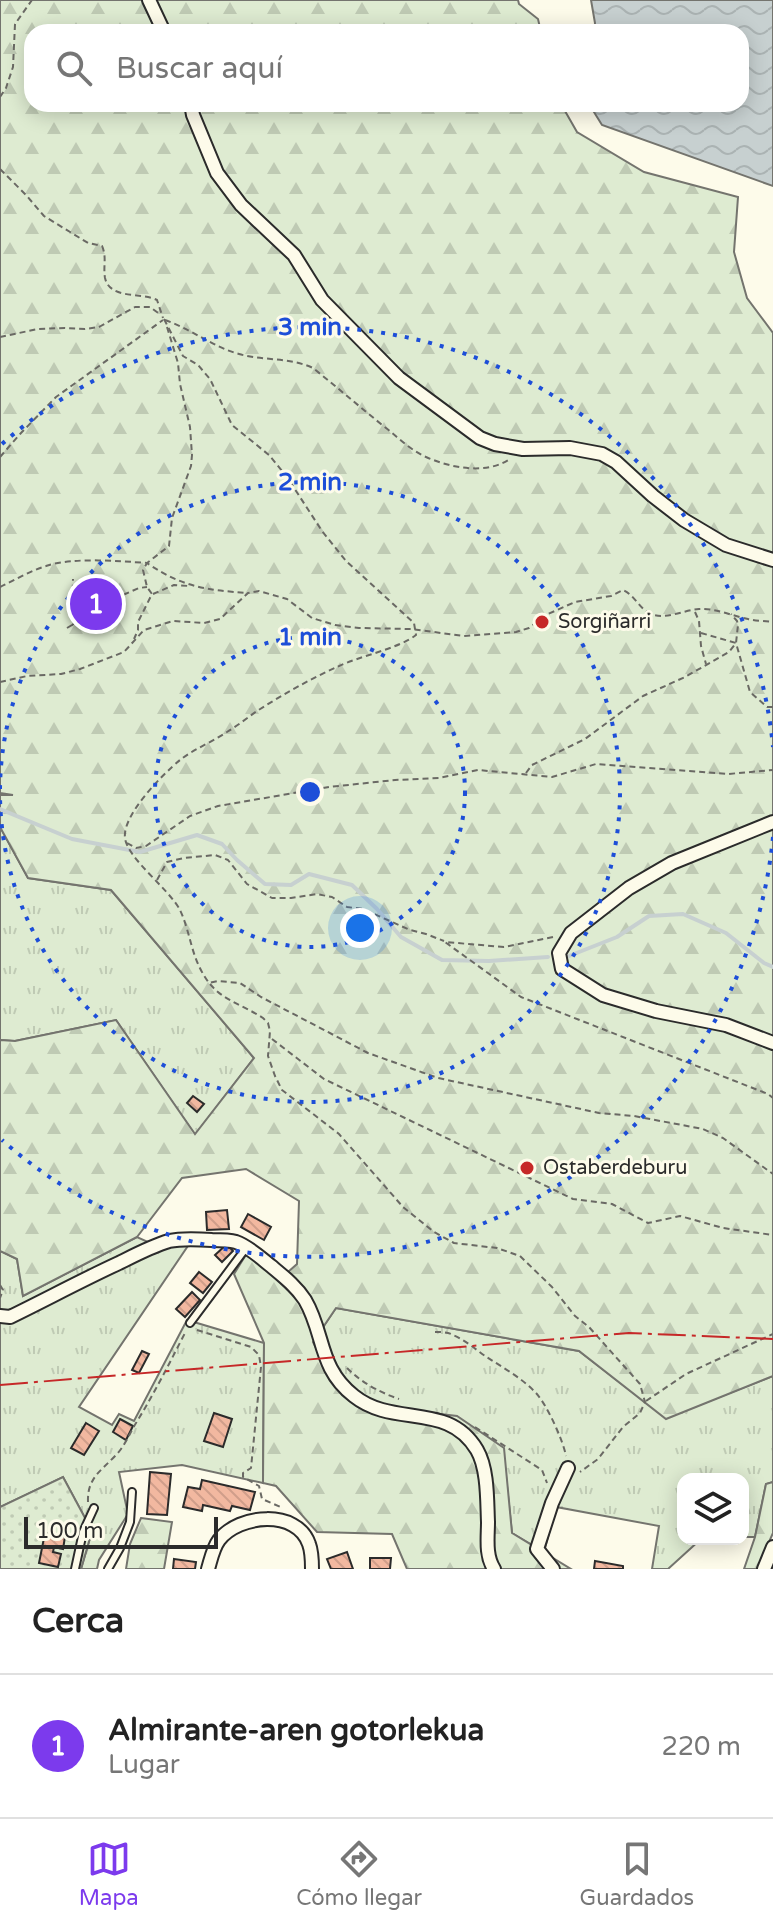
<!DOCTYPE html>
<html lang="es">
<meta charset="utf-8">
<style>
:root{--surface:#fff;--page:#f2f2f2;--text:#222;--muted:#767676;--line:#e0e0e0;--accent:#7c3aed}
body{margin:0;font-family:"Varela Round",sans-serif;background:var(--page);color:var(--text)}
.controls{position:absolute;right:24px;bottom:24px;display:grid;overflow:hidden;border-radius:16px;box-shadow:0 4px 20px #0003}
.controls button{width:72px;height:72px;display:grid;place-items:center;padding:0;border:0;border-bottom:2px solid var(--line);background:var(--surface);color:var(--text);font:40px sans-serif}
.scale{position:absolute;left:24px;bottom:20px;width:194px;box-sizing:border-box;padding-left:8px;border:4px solid #2b2b2b;border-top:0;font-size:22px;line-height:28px;white-space:nowrap;color:#2b2b2b;-webkit-text-stroke:6px #fdfbea;paint-order:stroke}
.you{position:absolute;left:360px;top:928px;width:28px;height:28px;margin:-20px;border:6px solid #fff;border-radius:50%;background:#1a73e8;box-shadow:0 0 0 12px #1a73e833}
.badge{display:grid;place-items:center;width:52px;height:52px;border-radius:50%;background:var(--accent);color:#fff;font-size:26px;font-weight:700}
.pin{position:absolute;translate:-50% -50%;border:4px solid #fff;box-shadow:0 2px 8px #0006}
.list{margin:0;padding:0;list-style:none}
h2{display:flex;justify-content:space-between;align-items:center;height:104px;margin:0;padding:0 32px;font-size:34px}
h2 small{font-size:26px;font-weight:400;color:var(--muted)}
.list li{display:grid;grid-template-columns:52px 1fr auto;gap:24px;align-items:center;box-sizing:border-box;height:144px;padding:0 32px;border-top:2px solid var(--line)}
.list b{display:block;font-size:30px;white-space:nowrap}
.list p{margin:0;font-size:26px;white-space:nowrap;color:var(--muted)}
.list em{font-size:26px;font-style:normal;color:var(--muted)}
.icon{flex:none;width:44px;height:44px;fill:none;stroke:currentColor;stroke-width:2;stroke-linecap:round;stroke-linejoin:round}
.map{position:relative;flex:none;width:773px;height:1569px;overflow:hidden}
.search{position:absolute;background:var(--surface);box-shadow:0 4px 20px #0003;left:24px;right:24px;top:24px;height:88px;display:flex;align-items:center;gap:20px;box-sizing:border-box;padding:0 28px;border-radius:24px;color:var(--muted);font-size:30px}
.sheet{height:248px;background:var(--surface)}
nav{display:flex;justify-content:space-around;align-items:center;box-sizing:border-box;height:112px;border-top:2px solid var(--line);background:var(--surface);font-size:22px;color:var(--muted)}
nav a{display:grid;justify-items:center;gap:4px}
nav .on{color:var(--accent)}
.map>svg:first-child{display:block}
</style>
<div class="map">
<svg width="773" height="1569" viewBox="0 0 773 1569">
<defs>
<pattern id="grass-tufts" width="24" height="20" patternUnits="userSpaceOnUse" patternTransform="scale(2)"><rect width="24" height="20" fill="#deebd1"/><path d="M3 7l-1-3M5 7V3M7 7l1-3M15 17l-1-3M17 17v-4M19 17l1-3" fill="none" stroke="#bfcab4"/></pattern>
<pattern id="forest-firs" width="22" height="20" patternUnits="userSpaceOnUse" patternTransform="scale(2)"><rect width="22" height="20" fill="#deebd1"/><path d="M5 1l3.5 6h-7zM16 11l3.5 6h-7z" fill="#bfcab4"/></pattern>
<pattern id="park-dots" width="8" height="8" patternUnits="userSpaceOnUse" patternTransform="scale(2)"><rect width="8" height="8" fill="#deebd1"/><path d="M2 2h.1M6 6h.1" fill="none" stroke="#bfcab4" stroke-width="1.8" stroke-linecap="round"/></pattern>
<pattern id="water-waves" width="16" height="10" patternUnits="userSpaceOnUse" patternTransform="scale(2)"><rect width="16" height="10" fill="#c7d0d0"/><path d="M0 5q4-4 8 0t8 0" fill="none" stroke="#abb3b3"/></pattern>
<pattern id="building-back-hatch" width="6" height="6" patternUnits="userSpaceOnUse" patternTransform="scale(2)"><rect width="6" height="6" fill="#f2b8a0"/><path d="M-1 5l2 2M0 0l6 6M5-1l2 2" fill="none" stroke="#d09e8a"/></pattern>
</defs>
<rect width="100%" height="100%" fill="#fdfbea"/>
<!-- grass -->
<g fill="url(#grass-tufts)" stroke="#74746e" stroke-width="2">
<path d="M0,827l28,51 83,12 143,168 -59,77 -79,-115 -101,21 -15,-1z"/>
<path d="M196,1234l-117,173 33,18 7,-11 15,7 53,-101 77,23 -1,140 -81,-18 -63,7 9,42 -29,46 -2,9h-16l11,-38 -29,-54 -63,30v-256l17,8 6,37 114,-59 13,6z"/>
<path d="M336,1308l243,43 87,67 107,-42v106l-7,2 -11,53h-12v-58h-60v60h18l-33,30h-16l7,-43 -103,-19 -12,45 -32,-19 -9,-85 -146,-44 -28,-30 -16,-32z"/>
</g>
<!-- forest -->
<g fill="url(#forest-firs)" stroke="#74746e" stroke-width="2">
<path d="M0,0h518l1,4 19,15 3,13h-509v72h529l16,28 67,40 94,25 -4,55 13,46 26,35v1043l-107,43 -87,-68 -243,-43 -23,34 16,32 28,30 100,12 47,32 8,85 59,36h-164l-15,-35 -75,-2 -41,-46 -13,-3 1,-140 -30,-69 18,-29 36,27 9,-8 2,-63 -53,-32 -64,9 -45,59 -114,59 -6,-37 -17,-8v-211l15,1 101,-21 79,114 59,-76 -143,-168 -83,-12 -28,-51v-32h13l-13,-2z"/>
<path d="M773,1482v51l-16,36h-13l11,-32 11,-53z"/>
<path d="M141,1518l31,4 -8,47h-38l4,-25z"/>
</g>
<!-- park -->
<path fill="url(#park-dots)" stroke="#74746e" stroke-width="2" d="M63,1477l29,54 -11,38h-81v-62z"/>
<!-- water -->
<path fill="url(#water-waves)" stroke="#74746e" stroke-width="2" d="M591,0h182v186l-171,-61 -13,-21h152v-72h-147l1,-9z"/>
<g fill="none" stroke-linecap="round" stroke-linejoin="round">
<!-- stream -->
<g stroke="#c7d0d0" stroke-width="4">
<path d="M0,809l72,30 68,13 57,-17 25,9 15,16 28,24 26,1 18,-11 43,11 25,24 24,28 41,23 47,1 59,-4"/>
<path d="M569,956l48,-19 32,-21 34,-2 43,19 38,30 9,4"/>
</g>
</g>
<!-- building -->
<g fill="url(#building-back-hatch)" stroke="#2b2b2b" stroke-width="2">
<path d="M193,1096l11,8 -7,8 -10,-9z"/>
<path d="M227,1210l2,19 -22,1 -1,-18z"/>
<path d="M248,1214l23,13 -7,13 -23,-13z"/>
<path d="M227,1244l6,7 -11,11 -7,-7z"/>
<path d="M199,1272l13,10 -9,11 -13,-10z"/>
<path d="M192,1292l8,8 -15,17 -9,-8z"/>
<path d="M142,1351l7,3 -10,19 -7,-3z"/>
<path d="M214,1413l18,6 -9,28 -19,-6z"/>
<path d="M120,1419l13,7 -7,14 -13,-8z"/>
<path d="M86,1423l13,8 -15,24 -13,-7z"/>
<path d="M150,1472l21,2 -4,41 -20,-1z"/>
<path d="M202,1480l53,12 -5,18 -18,-4 -2,5 -27,-6 -1,6 -19,-4 5,-20 12,2z"/>
<path d="M45,1533l20,4 -2,12 -9,-2 -1,5 8,2 -3,13 -19,-4z"/>
<path d="M347,1552l6,17h-22l-4,-10z"/>
<path d="M370,1558h21l-1,11h-20z"/>
<path d="M174,1559l22,3 -1,7h-22z"/>
<path d="M595,1561l28,5v3h-29z"/>
</g>
<g fill="none" stroke-linecap="round" stroke-linejoin="round">
<defs>
<g id="lane">
<path d="M190,1323l56,-75"/>
<path d="M75,1569l8,-37 11,-24"/>
<path d="M108,1569l12,-21 10,-26 2,-30"/>
</g>
<g id="street">
<path d="M149,0l15,32"/>
<path d="M191,104l2,11 24,58 24,32 53,50 28,45 77,78 81,60 15,6 28,5 47,-1 32,6 14,8 37,34 31,24 42,25 47,15"/>
<path d="M773,822l-101,41 -43,25 -58,45 -12,20 3,16 41,26 53,16 70,14 47,18"/>
<path d="M0,1316l10,1c37,-18 72,-37 109,-54 16,-8 33,-17 50,-22 13,-3 29,-2 43,-1 7,0 17,0 24,2 12,4 25,16 35,24 12,10 25,20 34,34 20,34 13,68 49,96 40,32 94,5 123,54 11,19 10,50 11,72 0,15 -3,33 6,47"/>
<path d="M208,1569c3,-10 5,-21 11,-29 20,-26 78,-31 90,4 3,8 3,17 3,25"/>
<path d="M553,1569l-16,-20 15,-46 16,-35"/>
<path d="M764,1569l9,-22"/>
</g>
</defs>
<!-- lane casing -->
<use href="#lane" stroke="#2b2b2b" stroke-width="10"/>
<!-- street casing -->
<use href="#street" stroke="#2b2b2b" stroke-width="16"/>
<!-- path -->
<g stroke="#6a6964" stroke-width="2" stroke-dasharray="6 4" stroke-linecap="butt">
<path d="M0,97l6,-9 7,-21 2,-43 17,-24"/>
<path d="M0,169l26,26 18,21 44,27 14,3c5,11 1,20 3,32 5,22 37,14 52,22l6,18"/>
<path d="M164,319l19,37 15,9 12,14 22,46 37,30 18,22 35,54 24,30 68,62 2,12c-18,14 -57,21 -79,32 -27,12 -55,28 -80,44 -10,7 -20,15 -30,21 -15,10 -33,17 -47,28 -17,14 -58,55 -55,78 2,20 44,51 55,72 12,26 10,47 29,73l9,-2 22,2 21,14 107,56 70,25 161,35 35,3 69,13 20,9 50,36"/>
<path d="M165,320c26,9 48,27 74,34 25,7 50,3 74,14 25,20 48,40 73,60 13,10 24,22 40,29 25,11 60,18 84,2"/>
<path d="M167,327l11,36 2,21 10,43 2,28 -1,11 -19,52 -3,28 -22,17c35,24 59,27 101,30"/>
<path d="M0,337l38,-8 27,-1 20,1 14,-2 36,-20h15l11,8"/>
<path d="M0,457l21,-24 35,-36 107,-77"/>
<path d="M0,587c15,-7 30,-16 46,-21 26,-9 73,-5 101,-3l-4,7 4,17 5,7 -14,28v8l-4,9"/>
<path d="M153,594l21,-9 15,1"/>
<path d="M695,612l4,9 2,25 5,18"/>
<path d="M72,625l9,-6 21,-10 14,-11 23,-10 8,-1"/>
<path d="M67,628l5,-3 1,-46"/>
<path d="M701,633l35,10 14,49 17,15h6"/>
<path d="M0,682l27,-6 34,-2 19,-5 44,-17 20,-22 29,-9 31,2 16,-4 28,-26 11,-2 28,8 25,19 23,7 24,3 52,1 53,7 52,-4 13,-4 19,-14 27,-12 36,-6 12,-6c12,5 16,19 28,24 15,6 33,-4 48,-5 16,-1 34,7 49,10 8,2 17,2 25,3"/>
<path d="M526,773l6,-8 53,-26 58,-43 42,-19 44,-25 7,-9 2,-18 -1,-4 -6,-7"/>
<path d="M127,843l9,5 10,-2 44,-30 28,-10 111,-19 66,-7 44,-2 39,-8 74,7 44,-13 132,10 45,-4"/>
<path d="M157,880l10,-18 17,-4 31,-3 13,5 19,24 25,14h19l26,-4 15,3 15,10 16,2 47,21 16,4 18,7"/>
<path d="M553,937l-49,10 -59,-5 76,55 247,97 5,4"/>
<path d="M210,984c14,17 35,22 53,34l5,5 2,8 -2,25 7,20 7,14 57,44 64,73 31,25 20,11 43,5 23,8 32,31 23,29 14,11 51,57 5,18 -5,11 -17,14 -25,32 -18,13"/>
<path d="M272,1039l52,40 249,120 39,5 36,19 32,-7 43,12 50,7"/>
<path d="M0,1285l3,5 -3,8"/>
<path d="M197,1330l54,17 8,8 2,12 -10,101 -8,5v4l16,9 3,13 21,9"/>
<path d="M435,1332c6,0 13,0 18,3 12,5 22,14 32,21 17,11 37,22 51,37 11,12 27,47 30,63"/>
<path d="M347,1368c15,15 32,24 52,31"/>
<path d="M646,1401l40,-27 87,-40"/>
<path d="M475,1427l67,43 5,13"/>
<path d="M88,1502c-1,-24 13,-31 28,-47 8,-8 14,-22 20,-32 18,-29 33,-59 49,-90"/>
</g>
<!-- lane -->
<use href="#lane" stroke="#fdfbea" stroke-width="6"/>
<!-- street -->
<use href="#street" stroke="#fdfbea" stroke-width="12"/>
<!-- power -->
<path stroke="#c62828" stroke-width="2" stroke-dasharray="28 6 4 6" stroke-linecap="butt" d="M0,1385l629,-52 144,6"/>
</g>
<!-- distance rings -->
<g fill="none" stroke="#1d4ed8" stroke-width="4" stroke-dasharray="4 8">
<circle cx="310" cy="792" r="155"/>
<path d="M0 789A310 310 0 1 1 0 795"/>
<path d="M773 837A465 465 0 0 1 2 1140M2 444A465 465 0 0 1 773 747"/>
</g>
<!-- markers -->
<g fill="#c62828" stroke="#fdfbea" stroke-width="3">
<circle cx="542" cy="622" r="8"/>
<circle cx="527" cy="1168" r="8"/>
</g>
<g text-anchor="middle" dominant-baseline="central" stroke-width="6" stroke-linejoin="round" paint-order="stroke">
<!-- poi labels -->
<g font-size="20" fill="#2b2b2b" stroke="#fdfbea" text-anchor="start">
<text x="558" y="622">Sorgiñarri</text>
<text x="543" y="1168">Ostaberdeburu</text>
</g>
</g>
<circle cx="310" cy="792" r="12" fill="#1d4ed8" stroke="#fdfbea" stroke-width="4"/>
<g font-size="24" text-anchor="middle" font-weight="bold" fill="#1d4ed8" stroke="#fdfbea" stroke-width="6" stroke-linejoin="round" paint-order="stroke">
<text x="310" y="335">3 min</text>
<text x="310" y="490">2 min</text>
<text x="310" y="645">1 min</text>
</g>
</svg>
<div class="controls">
<button><svg class="icon" aria-label="layers" viewBox="0 0 24 24"><path d="M12 4l9 5-9 5-9-5zM3 14l9 5 9-5"/></svg></button>
</div>
<div class="scale">100 m</div>
<div class="you"></div>
<div class="pin badge" style="left:96px;top:604px">1</div>
<div class="search"><svg class="icon" aria-label="search" viewBox="0 0 24 24"><circle cx="10" cy="10" r="6"/><path d="M15 15l6 6"/></svg>Buscar aquí</div>
</div>
<section class="sheet">
<h2>Cerca<small></small></h2>
<ul class="list">
<li><span class="badge">1</span><div><b>Almirante-aren gotorlekua</b><p>Lugar</p></div><em>220 m</em></li>
</ul>
</section>
<nav>
<a class="on"><svg class="icon" aria-label="map" viewBox="0 0 24 24"><path d="M3 6l6-2 6 2 6-2v14l-6 2-6-2-6 2zM9 4v14M15 6v14"/></svg>Mapa</a>
<a><svg class="icon" aria-label="directions" viewBox="0 0 24 24"><path d="M12 3l9 9-9 9-9-9zM9 14v-3h6M13 9l2 2-2 2"/></svg>Cómo llegar</a>
<a><svg class="icon" aria-label="saved" viewBox="0 0 24 24"><path d="M7 4h10v16l-5-4-5 4z"/></svg>Guardados</a>
</nav>
